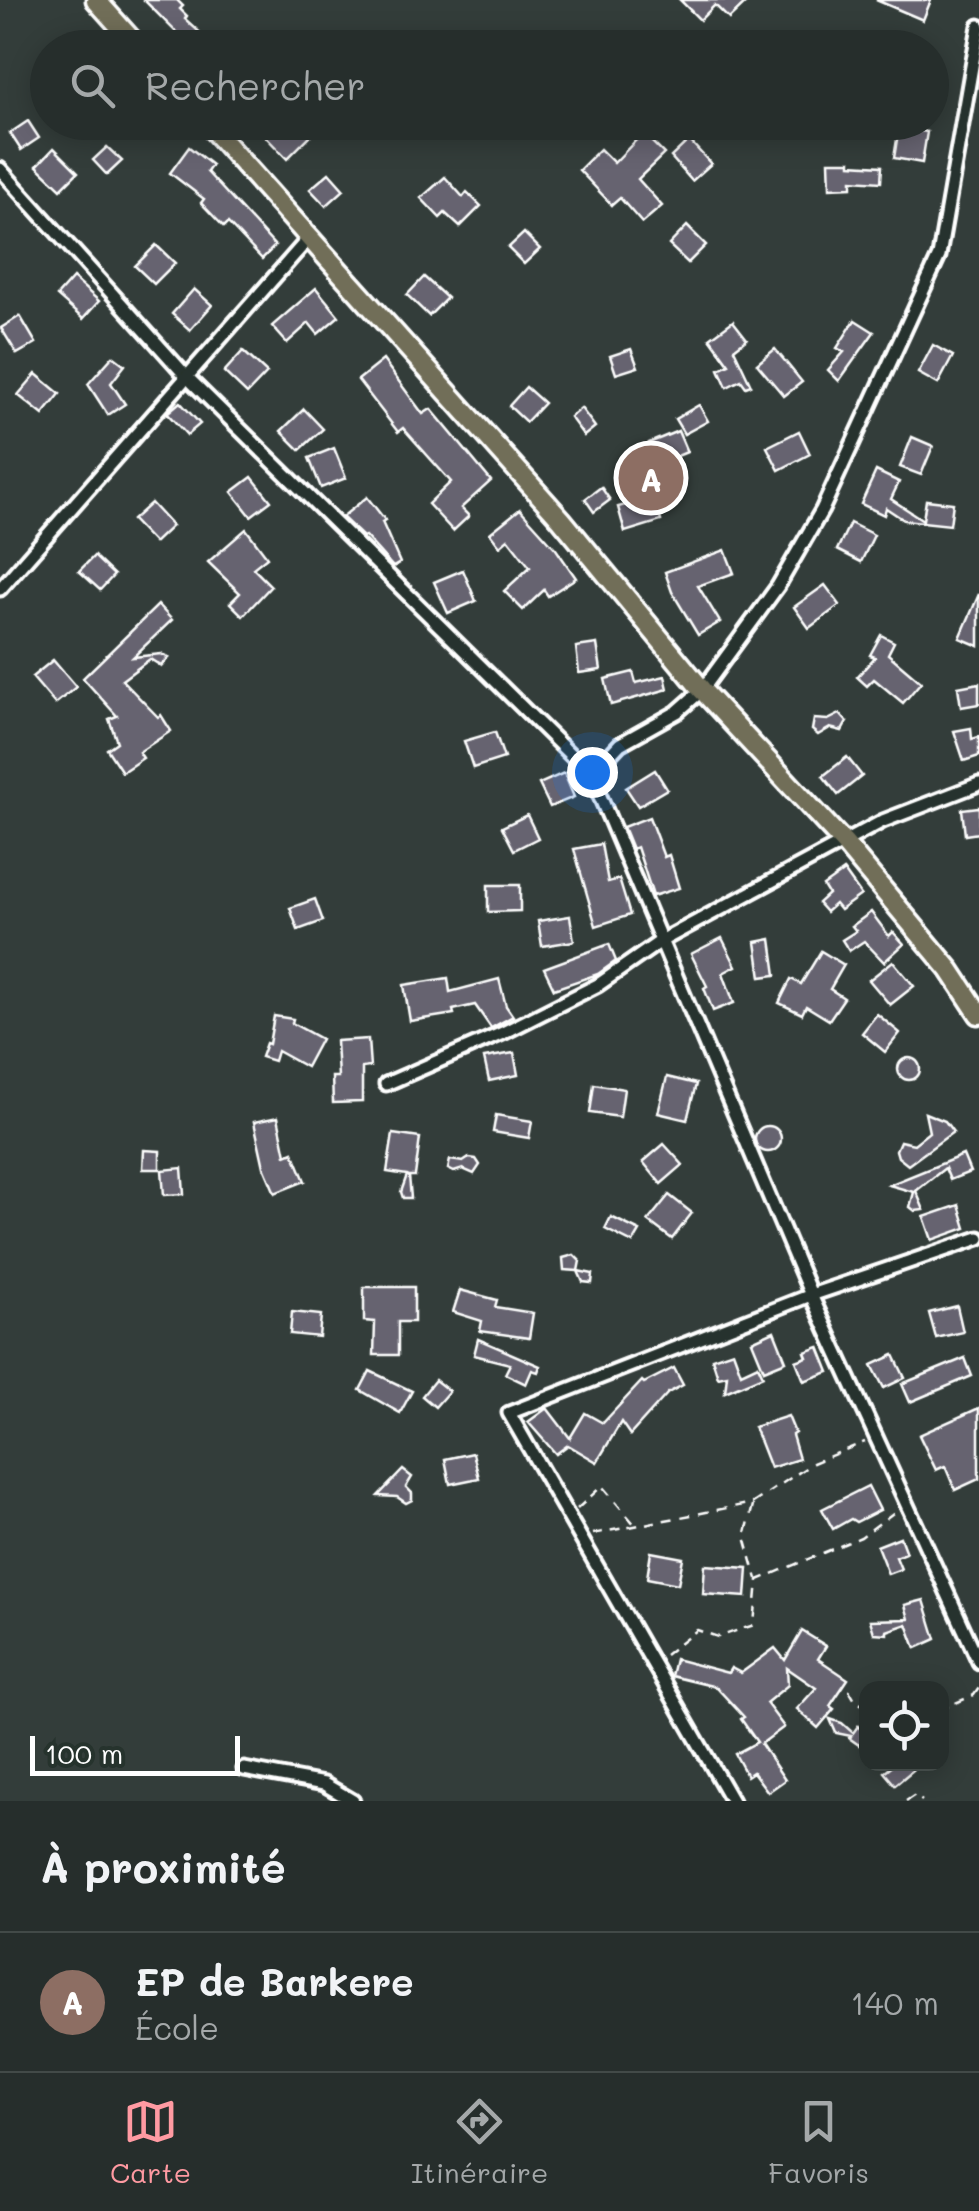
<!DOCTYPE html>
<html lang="fr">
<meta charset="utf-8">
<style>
:root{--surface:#262e2c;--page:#323a38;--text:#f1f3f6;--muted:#a4a8a9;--line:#424a48;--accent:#ff9aa2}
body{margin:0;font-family:Mali,sans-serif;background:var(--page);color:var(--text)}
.controls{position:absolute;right:30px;bottom:30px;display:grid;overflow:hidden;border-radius:20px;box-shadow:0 5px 25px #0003}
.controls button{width:90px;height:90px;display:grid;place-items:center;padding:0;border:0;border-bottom:2px solid var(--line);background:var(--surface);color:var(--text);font:50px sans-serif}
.scale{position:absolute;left:30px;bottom:25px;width:210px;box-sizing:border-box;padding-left:10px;border:5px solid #fff;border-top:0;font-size:28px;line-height:35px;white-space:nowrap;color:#fff;-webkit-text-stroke:8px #26332d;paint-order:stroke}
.you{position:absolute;left:592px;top:772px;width:35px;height:35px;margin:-25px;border:8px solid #fff;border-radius:50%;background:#1a73e8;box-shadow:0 0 0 15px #1a73e833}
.badge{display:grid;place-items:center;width:65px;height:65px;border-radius:50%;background:var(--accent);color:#fff;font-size:32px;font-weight:700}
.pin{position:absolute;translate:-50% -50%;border:5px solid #fff;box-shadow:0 2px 10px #0006}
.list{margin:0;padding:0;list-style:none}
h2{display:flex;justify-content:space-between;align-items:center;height:130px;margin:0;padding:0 40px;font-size:42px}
h2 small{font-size:32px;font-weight:400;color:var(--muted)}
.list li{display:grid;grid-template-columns:65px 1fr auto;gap:30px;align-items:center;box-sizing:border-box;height:140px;padding:0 40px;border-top:2px solid var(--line)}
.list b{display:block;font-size:38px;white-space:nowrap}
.list p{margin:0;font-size:32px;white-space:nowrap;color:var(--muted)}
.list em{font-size:32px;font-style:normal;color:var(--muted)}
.icon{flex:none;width:55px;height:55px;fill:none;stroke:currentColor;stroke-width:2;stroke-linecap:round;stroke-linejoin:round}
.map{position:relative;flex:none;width:979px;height:1801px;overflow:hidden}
.search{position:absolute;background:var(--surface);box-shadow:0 5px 25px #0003;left:30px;right:30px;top:30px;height:110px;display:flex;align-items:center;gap:25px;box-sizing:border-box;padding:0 35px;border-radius:55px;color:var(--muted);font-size:38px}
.sheet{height:270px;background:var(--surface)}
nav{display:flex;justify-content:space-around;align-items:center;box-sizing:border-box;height:140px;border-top:2px solid var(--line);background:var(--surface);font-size:28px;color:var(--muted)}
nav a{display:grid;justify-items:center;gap:5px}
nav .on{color:var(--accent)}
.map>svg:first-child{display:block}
</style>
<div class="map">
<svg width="979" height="1801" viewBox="0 0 979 1801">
<rect width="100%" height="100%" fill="#333d3a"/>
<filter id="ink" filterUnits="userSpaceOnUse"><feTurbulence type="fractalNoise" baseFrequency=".01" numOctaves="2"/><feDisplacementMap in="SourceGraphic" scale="20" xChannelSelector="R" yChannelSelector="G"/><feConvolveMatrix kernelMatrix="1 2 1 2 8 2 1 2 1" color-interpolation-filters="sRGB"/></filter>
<g filter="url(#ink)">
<!-- building -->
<g fill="#666470" stroke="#fff" stroke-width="2.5">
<path d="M144,0h33l6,6 -3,3 7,7 -2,3 32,29h-31l-9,-9 3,-3z"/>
<path d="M680,0h69l-20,19 -14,-14 -15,15z"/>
<path d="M876,0h55l-8,20z"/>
<path d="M28,121l11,17 -18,12 -11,-17z"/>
<path d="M260,122h40l12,12 -25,25 -23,-24 4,-5z"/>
<path d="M823,122h44l-1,13 -43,-5z"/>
<path d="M899,127l28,5 -5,31 -28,-5z"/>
<path d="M643,133l21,21 -26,25 24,27 -20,17 -22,-25 -8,7 -33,-35 21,-21 14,14z"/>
<path d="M689,140l22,24 -19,17 -21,-24z"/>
<path d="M107,147l15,14 -15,14 -14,-15z"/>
<path d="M189,147l23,18 -5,7 68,74 -13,13 -34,-36 -4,4 -23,-24 3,-4 -34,-26z"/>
<path d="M54,148l24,24 -17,17 -24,-23z"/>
<path d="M829,161h22v3l31,2 -1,16 -29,-2v7l-22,1z"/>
<path d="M329,173l15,17 -18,16 -16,-17z"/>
<path d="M445,177l18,20 4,-5 14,14 -21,21 -15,-14 -5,5 -19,-20z"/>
<path d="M687,226l19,19 -18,18 -19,-18z"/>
<path d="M524,233l16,16 -16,15 -16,-16z"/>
<path d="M156,245l19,18 -21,21 -19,-18z"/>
<path d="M424,277l23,21 -18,18 -22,-21z"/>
<path d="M73,278l26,23 -16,18 -26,-23z"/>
<path d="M316,288l23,28 -21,18 -9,-11 -22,20 -15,-17z"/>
<path d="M194,289l18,16 -22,25 -18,-16z"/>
<path d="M20,316l16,27 -19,11 -16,-26z"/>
<path d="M855,320l19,12 -35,49 -11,-11 16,-18 -7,-4z"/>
<path d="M733,321l14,18 -13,10 17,36 -5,2 -5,-7 -14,7 -8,-18 10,-5 -19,-26z"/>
<path d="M933,345l20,11 -15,28 -20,-11z"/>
<path d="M631,349l7,18 -22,7 -6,-18z"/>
<path d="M775,349l27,33 -18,14 -27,-32z"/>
<path d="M243,351l24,22 -20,21 -23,-22z"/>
<path d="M113,356l12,9 -14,18 14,21 -17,11 -20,-31z"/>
<path d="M383,360l40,54 8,-5 60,72 -30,27 8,8 -16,15 -25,-27 23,-22 -48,-54 -5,4 -40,-52z"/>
<path d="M36,374l24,20 -17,21 -25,-20z"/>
<path d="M526,387l18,16 -18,19 -17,-16z"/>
<path d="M180,402l20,22 -13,11 -20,-22z"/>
<path d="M699,405l9,16 -24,13 -9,-15z"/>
<path d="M581,408l14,19 -11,9 -14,-19z"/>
<path d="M304,409l19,20 -23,21 -19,-19z"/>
<path d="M678,431l9,21 -29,12 -9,-21z"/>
<path d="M799,431l11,23 -31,16 -12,-23z"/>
<path d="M912,437l21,9 -12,29 -21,-8z"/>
<path d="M334,448l12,30 -25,10 -12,-30z"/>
<path d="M876,471l23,11 -8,17 32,21 3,-20 27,3 -3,22 -46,-5 -18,-12 -2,7 -23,-11z"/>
<path d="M252,477l19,24 -20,15 -19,-24z"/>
<path d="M601,487l9,13 -16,12 -9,-13z"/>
<path d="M367,497l18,23 -3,2 18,41 -7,4 -28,-31 -2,1 -21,-20z"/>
<path d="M654,497l7,24 -36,11 -7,-25z"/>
<path d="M151,503l21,23 -18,17 -22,-23z"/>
<path d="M520,509l36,40 20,29 -28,18 -4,-6 -21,20 -19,-19 26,-24 -22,-28 -8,7 -10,-13z"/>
<path d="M850,523l24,12 -13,27 -24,-12z"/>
<path d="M246,529l21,28 -14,11 18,18 -28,30 -13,-13 10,-10 -32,-31z"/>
<path d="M725,550l9,23 -36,13 22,36 -22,13 -26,-43 -7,-20z"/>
<path d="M94,556l20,19 -14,15 -21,-19z"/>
<path d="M463,570l13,31 -28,12 -14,-31z"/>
<path d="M825,585l15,20 -31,23 -15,-21z"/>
<path d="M979,594v52l-19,-8z"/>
<path d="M158,605l14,15 -39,37 28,-3 8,4 -8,8 -11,-7 -28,21 36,37 3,-2 10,16 -32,21 4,6 -21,14 -15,-23 10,-7 -8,-23 8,-3 -34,-38z"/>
<path d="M881,635l13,7 -6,12 33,28 -18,21 -29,-24 -7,7 -10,-9 18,-20 -5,-2z"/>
<path d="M597,644l4,26 -22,3 -3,-26z"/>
<path d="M53,660l23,27 -21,17 -23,-27z"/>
<path d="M633,672l3,11 29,-7 3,13 -57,16 -6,-26z"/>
<path d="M979,683v21l-18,3 -3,-20z"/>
<path d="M840,714l7,8 -5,9 -12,-3 -12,7 -6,-5 2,-11 14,1z"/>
<path d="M971,728l1,11 7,-2v19l-15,5 -10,-30z"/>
<path d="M495,732l9,26 -31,10 -9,-27z"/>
<path d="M847,757l15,19 -24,19 -15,-19z"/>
<path d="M655,770l12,19 -29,17 -12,-18z"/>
<path d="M564,773l10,24 -24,10 -11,-23z"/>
<path d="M979,807v26l-14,2 -3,-26z"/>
<path d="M527,815l11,23 -24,12 -12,-23z"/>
<path d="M649,817l15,40 5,-2 10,33 -26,8 -16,-49 -5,2 -9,-22z"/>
<path d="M601,844l7,38 11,-3 11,36 -34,11 -22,-77z"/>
<path d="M844,871l17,24 -21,15 -5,-6 -9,8 -8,-9 10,-9 -5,-8z"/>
<path d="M488,885h32v26l-32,1z"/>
<path d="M315,899l8,22 -25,9 -8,-22z"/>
<path d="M871,912l18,24 4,-4 11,12 -20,18 -20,-21 -15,10 -7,-11 14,-9 -4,-5z"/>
<path d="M570,916l4,25 -32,5 -4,-25z"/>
<path d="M722,938l14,28 -13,7 11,30 -21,8 -9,-23 3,-2 -16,-32z"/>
<path d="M771,939l5,36 -15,2 -5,-35z"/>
<path d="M609,944l7,17 -18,13 -44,15 -10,-21z"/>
<path d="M821,951l23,14 -14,24 14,9 -15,22 -23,-14 -4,8 -23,-11 12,-24 10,5z"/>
<path d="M893,961l21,25 -24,19 -21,-25z"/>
<path d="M448,978l2,14 49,-13 7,27 7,10 -22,12 -16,-23 -22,5 1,4 -44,7 -6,-36z"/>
<path d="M877,1014l23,19 -15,19 -23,-19z"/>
<path d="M274,1016l19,3 -1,4 29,16 -15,28 -29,-16 -3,10 -13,-4 5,-14 3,1z"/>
<path d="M368,1039l2,28 -8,1v34l-29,1 -1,-26h6l-2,-36z"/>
<path d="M514,1053l4,22 -29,6 -5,-23z"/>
<circle cx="909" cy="1069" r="11"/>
<path d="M667,1077l29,7 -9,36 -29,-7z"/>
<path d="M594,1084l30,5 -4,28 -30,-4z"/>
<path d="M925,1113l20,8 8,11 -45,33 -10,-8 -2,-7 4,-9 14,3 15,-12z"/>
<path d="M496,1115l36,6 -3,17 -36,-6z"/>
<path d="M278,1117l8,38 7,-3 12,29 -30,12 -11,-26 -10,-45z"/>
<circle cx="768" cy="1139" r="13"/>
<path d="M393,1134l27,4 -5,38h-6l2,22h-8l-2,-6 6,-17 -20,-3z"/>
<path d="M664,1144l19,21 -22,19 -18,-22z"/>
<path d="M144,1150l16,1v18h-17z"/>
<path d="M963,1155l7,17 -20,8 -5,-12 -29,23 8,19 -9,1 -5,-4 4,-15 -25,-7z"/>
<path d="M469,1158l7,1 4,6 -6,9 -11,-5 -9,3 -6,-3 2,-9 13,2z"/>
<path d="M182,1168l2,26 -20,1 -2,-25z"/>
<path d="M669,1195l23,18 -20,26 -24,-18z"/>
<path d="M959,1205l7,23 -34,12 -8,-23z"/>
<path d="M611,1217l29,14 -7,12 -28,-14z"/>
<path d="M574,1255l6,6 -2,10 15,3 -1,9 -9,-1 -5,-11 -14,-1 -1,-12z"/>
<path d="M364,1287h50v35h-16v33h-24l1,-33 -11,-1z"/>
<path d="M460,1290l37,10 -2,7 38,6 -4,25 -49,-7 2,-10 -29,-9z"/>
<path d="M957,1306l6,26 -27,6 -7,-25z"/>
<path d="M292,1312l29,3 -2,22 -29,-3z"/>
<path d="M774,1331l12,30 -22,9 -12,-29z"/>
<path d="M478,1339l62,27 -2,6 -6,-2 -6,14 -21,-10 5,-10 -36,-9z"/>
<path d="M819,1347l10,25 -25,9 -8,-20 11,-4 -2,-5z"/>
<path d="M733,1351l8,22 17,-8 5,11 -38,16 2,-17 -9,2 -6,-19z"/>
<path d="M894,1355l11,23 -21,10 -12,-23z"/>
<path d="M965,1358l7,18 -62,26 -8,-18z"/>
<path d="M674,1368l9,17 -15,8 -38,42 -9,-13 -24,40 -29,-17 -12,9 -28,-32 19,-14 23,30 15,-25 18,10 39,-42 2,2z"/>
<path d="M370,1371l42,20 -12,22 -40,-23z"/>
<path d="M435,1380l14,11 -14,16 -13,-11z"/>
<path d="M979,1408v71l-24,11 -10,-24 -9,4 -17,-35z"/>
<path d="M788,1416l7,17 -3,2 7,24 -29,9 -16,-41z"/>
<path d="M473,1453l6,25 -29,6 -5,-25z"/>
<path d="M403,1470l9,7 -6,10 6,6v7l-6,3 -9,-6 -19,-1z"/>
<path d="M868,1486l12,24 -24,12 -5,-3 -18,10 -11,-20z"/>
<path d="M900,1537l6,16 -10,4 5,12 -13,5 -11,-28z"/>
<path d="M651,1552l32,6 -5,26 -31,-6z"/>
<path d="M705,1565l43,3 -2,29 -43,-3z"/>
<path d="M924,1600l12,39 -20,9 -9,-24 -20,7v3l-13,-1 -4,-13 39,-1 -4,-14z"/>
<path d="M802,1631l24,15 -8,13 30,20 -18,27 4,3 -16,19 -21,-19 19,-21 -29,-20 1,17 -22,18 18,24 -23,17 24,36 -17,12 -15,-20 -6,4 -12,-22 22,-12 -16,-23 3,-2 -28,-30 -45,-11 4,-17 53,14 3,-5 10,5 34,-25 10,12z"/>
<path d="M830,1719l12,4 11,10 5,-7 8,10 -7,9 -10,-7 2,-2 -15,-3z"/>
<path d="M894,1764h14l5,6 -18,15 -11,-13z"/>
</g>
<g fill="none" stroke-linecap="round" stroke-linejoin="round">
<defs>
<g id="street">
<path d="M0,169l187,208 404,398 220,520 168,367"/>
<path d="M0,589l309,-351"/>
<path d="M591,775l29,-31 57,-32 25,-22 76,-104 44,-76 117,-254 40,-230"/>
<path d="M386,1084l119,-52 93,-47 63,-44 222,-120 96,-37"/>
<path d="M244,1769l80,15 29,17"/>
<path d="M732,1801l-223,-388 302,-118 168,-57"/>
</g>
<g id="primary">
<path d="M96,0l43,48"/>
<path d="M206,122l355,397 141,171 142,153 106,127 29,44"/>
</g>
</defs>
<!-- street casing -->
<use href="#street" stroke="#fff" stroke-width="19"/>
<!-- primary casing -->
<use href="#primary" stroke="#fff" stroke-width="25"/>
<!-- path -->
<g stroke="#fff" stroke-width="2.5" stroke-dasharray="10 8" stroke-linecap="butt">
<path d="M753,1505l-8,32 12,42"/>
<path d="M577,1509l25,-23 34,40"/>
<path d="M593,1534l160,-31 60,-40 52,-21"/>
<path d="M665,1655l32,-25 21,7 36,-12 4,-45 103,-43 36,-27"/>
<path d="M849,1690l7,12 10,4"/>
<path d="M942,1713l2,-5 30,-13 5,-7"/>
<path d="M906,1801l9,-6 7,6"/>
</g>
<!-- street -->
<use href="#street" stroke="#26332d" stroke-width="11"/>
<!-- primary -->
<use href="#primary" stroke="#716e59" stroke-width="18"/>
</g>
</g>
</svg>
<div class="controls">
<button><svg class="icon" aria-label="locate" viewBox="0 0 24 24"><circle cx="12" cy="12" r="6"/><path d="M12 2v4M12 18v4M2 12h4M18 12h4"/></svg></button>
</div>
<div class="scale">100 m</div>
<div class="you"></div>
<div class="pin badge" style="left:651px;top:478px;background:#8d6e63">A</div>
<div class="search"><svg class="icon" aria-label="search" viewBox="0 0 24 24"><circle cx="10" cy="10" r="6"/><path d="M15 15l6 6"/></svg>Rechercher</div>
</div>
<section class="sheet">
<h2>À proximité<small></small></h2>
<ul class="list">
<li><span class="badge" style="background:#8d6e63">A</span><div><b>EP de Barkere</b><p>École</p></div><em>140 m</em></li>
</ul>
</section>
<nav>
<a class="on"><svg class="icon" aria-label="map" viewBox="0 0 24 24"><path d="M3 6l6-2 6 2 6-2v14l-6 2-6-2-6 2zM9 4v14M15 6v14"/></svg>Carte</a>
<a><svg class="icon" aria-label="directions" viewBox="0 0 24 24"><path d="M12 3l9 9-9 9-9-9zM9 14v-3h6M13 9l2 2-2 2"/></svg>Itinéraire</a>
<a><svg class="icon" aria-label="saved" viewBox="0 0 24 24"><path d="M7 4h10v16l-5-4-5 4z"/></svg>Favoris</a>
</nav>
